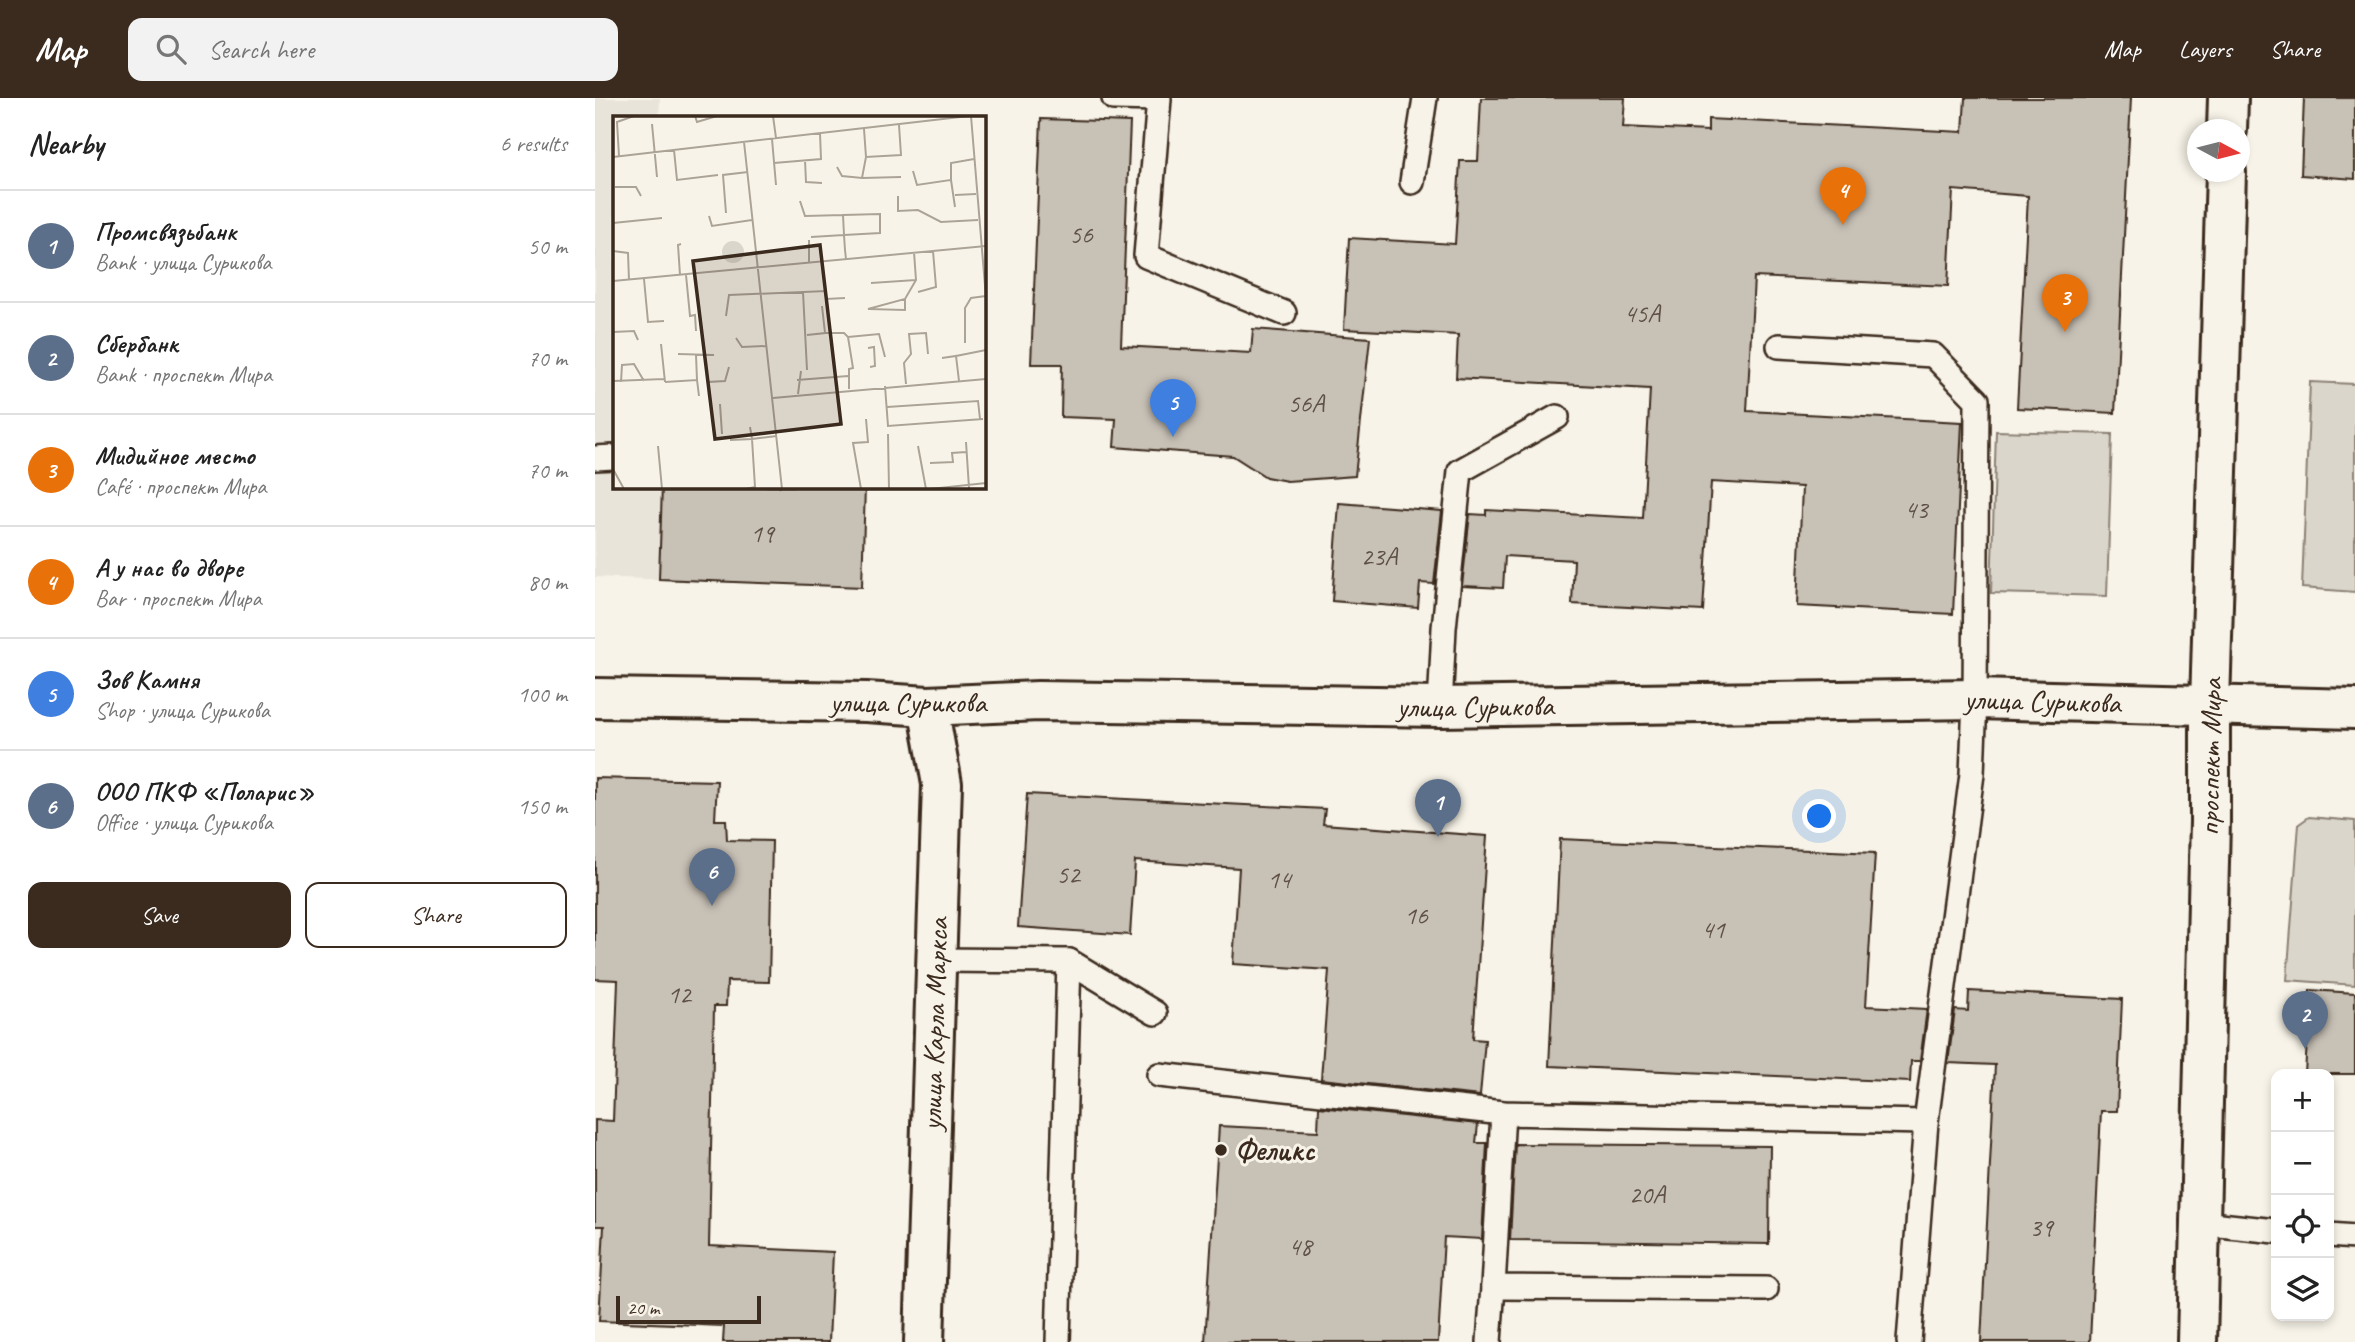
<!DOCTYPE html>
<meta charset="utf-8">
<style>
:root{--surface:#fff;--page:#f2f2f2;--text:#222;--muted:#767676;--line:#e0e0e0;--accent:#3b2a1e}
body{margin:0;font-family:Caveat,sans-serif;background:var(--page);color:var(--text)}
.controls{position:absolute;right:21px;bottom:21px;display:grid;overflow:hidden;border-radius:14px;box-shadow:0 4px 10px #0003}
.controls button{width:63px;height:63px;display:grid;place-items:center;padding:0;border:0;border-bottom:2px solid var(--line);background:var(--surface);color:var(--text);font:35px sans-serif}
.compass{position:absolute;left:1592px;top:21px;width:63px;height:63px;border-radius:50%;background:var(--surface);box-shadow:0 4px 10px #0003;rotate:97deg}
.scale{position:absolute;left:21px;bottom:18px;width:145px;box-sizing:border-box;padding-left:7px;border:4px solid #3b2a1e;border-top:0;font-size:19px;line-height:24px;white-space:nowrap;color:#3b2a1e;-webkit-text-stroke:5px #f7f3e8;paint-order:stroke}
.you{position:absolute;left:1225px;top:719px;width:24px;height:24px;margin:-18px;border:5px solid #fff;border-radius:50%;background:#1a73e8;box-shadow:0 0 0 10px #1a73e833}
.badge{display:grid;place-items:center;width:46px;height:46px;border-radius:50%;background:var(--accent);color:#fff;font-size:23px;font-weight:700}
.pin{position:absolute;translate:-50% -58px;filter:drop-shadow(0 2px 4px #0008)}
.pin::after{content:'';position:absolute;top:37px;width:24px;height:21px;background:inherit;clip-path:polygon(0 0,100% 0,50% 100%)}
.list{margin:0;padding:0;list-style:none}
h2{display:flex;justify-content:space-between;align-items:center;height:91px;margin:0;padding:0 28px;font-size:30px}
h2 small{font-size:23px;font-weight:400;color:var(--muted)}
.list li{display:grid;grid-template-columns:46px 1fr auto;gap:21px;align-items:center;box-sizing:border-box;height:112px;padding:0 28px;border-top:2px solid var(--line)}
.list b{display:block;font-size:26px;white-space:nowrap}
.list p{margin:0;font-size:23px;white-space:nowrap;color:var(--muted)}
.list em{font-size:23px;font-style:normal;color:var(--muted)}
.actions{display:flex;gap:14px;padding:21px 28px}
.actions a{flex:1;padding:16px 0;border:2px solid var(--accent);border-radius:14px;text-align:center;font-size:24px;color:var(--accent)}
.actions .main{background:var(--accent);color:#fff}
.icon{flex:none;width:38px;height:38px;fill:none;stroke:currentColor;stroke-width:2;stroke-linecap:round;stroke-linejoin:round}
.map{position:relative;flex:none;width:1760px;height:1244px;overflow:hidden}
header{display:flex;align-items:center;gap:42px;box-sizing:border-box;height:98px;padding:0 35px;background:var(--accent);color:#fff}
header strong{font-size:33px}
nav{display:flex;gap:38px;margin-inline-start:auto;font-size:24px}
.search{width:490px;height:63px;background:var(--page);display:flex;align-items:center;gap:18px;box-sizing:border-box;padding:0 24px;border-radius:14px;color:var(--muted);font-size:26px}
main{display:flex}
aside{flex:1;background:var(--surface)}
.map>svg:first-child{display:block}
</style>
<header>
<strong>Map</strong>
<div class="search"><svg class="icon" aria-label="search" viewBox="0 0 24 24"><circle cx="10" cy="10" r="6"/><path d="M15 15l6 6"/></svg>Search here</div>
<nav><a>Map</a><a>Layers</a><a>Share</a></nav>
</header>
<main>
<aside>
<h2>Nearby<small>6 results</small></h2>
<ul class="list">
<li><span class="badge" style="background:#5c6f8a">1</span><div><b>Промсвязьбанк</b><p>Bank · улица Сурикова</p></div><em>50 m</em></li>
<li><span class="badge" style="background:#5c6f8a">2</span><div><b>Сбербанк</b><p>Bank · проспект Мира</p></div><em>70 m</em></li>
<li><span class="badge" style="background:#e8710a">3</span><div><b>Мидийное место</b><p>Café · проспект Мира</p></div><em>70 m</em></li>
<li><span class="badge" style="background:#e8710a">4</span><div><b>А у нас во дворе</b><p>Bar · проспект Мира</p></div><em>80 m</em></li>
<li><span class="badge" style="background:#3f7fe0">5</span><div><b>Зов Камня</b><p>Shop · улица Сурикова</p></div><em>100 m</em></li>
<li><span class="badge" style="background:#5c6f8a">6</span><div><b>ООО ПКФ «Поларис»</b><p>Office · улица Сурикова</p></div><em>150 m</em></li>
</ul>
<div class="actions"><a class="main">Save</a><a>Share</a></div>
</aside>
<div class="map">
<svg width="1760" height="1244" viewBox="0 0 1760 1244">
<rect width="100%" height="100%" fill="#f7f3e8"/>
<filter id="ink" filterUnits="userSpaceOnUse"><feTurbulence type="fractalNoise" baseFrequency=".0143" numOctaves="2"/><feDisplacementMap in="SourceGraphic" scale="14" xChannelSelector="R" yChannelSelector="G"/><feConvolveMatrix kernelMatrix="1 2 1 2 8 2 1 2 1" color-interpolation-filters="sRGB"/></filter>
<g filter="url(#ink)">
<!-- built -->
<path fill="#e9e4d9" d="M0,0h65l-1,19h-45v369l251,1 -3,100 -267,-10z"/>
<!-- green -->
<g fill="#dbd6cb" stroke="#8b8074" stroke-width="2">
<path d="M1715,284l45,2v208l-53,-4z"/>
<path d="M1401,333l116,3 -5,162 -116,-3z"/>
<path d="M1714,719l46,4v164l-68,-5 12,-156z"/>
</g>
<!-- building -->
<g fill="#c8c1b6" stroke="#3b2a1e" stroke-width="2">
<path d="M886,0h144l-2,29 85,4v-12l255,13 2,-34h166l-16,315 -98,-5 11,-212 -75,-6 -5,96 -194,-9 -7,134 215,11 -9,192 -156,-8 5,-119 -91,-5 -8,129 -131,-7 2,-44 -69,-4 -2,32 -41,-2 8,-72 16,1v-5l157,8 7,-129 -194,-11 2,-43 -114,-6 5,-91 106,6 5,-83h18z"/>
<path d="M1709,0h51v81l-54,-4z"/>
<path d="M446,21l89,3 -9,224 130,7 2,-24 117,9 -15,138 -68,5 -21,-4 -33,-21 -119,-9 2,-28 -55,-2 1,-53h-31z"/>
<path d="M67,388h203l-3,101 -203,-8z"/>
<path d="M744,405l103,8 -8,73 -14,-1 -2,25 -86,-7z"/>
<path d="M0,680l122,3 -2,39h11l1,20 45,1 -3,141 -42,-1 -1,25h-12l-5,240 124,6 -4,90h-106l1,-16 -125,-5 5,-95h-9v-106l18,1 5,-141 -23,-1z"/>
<path d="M432,696l298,15 -2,15 164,12 -14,203 12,1 -5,56 -159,-17 8,-109 -96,-6 6,-96 -104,-7 -5,74 -112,-8z"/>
<path d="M965,741l315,14 -9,153 61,3 -7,52h-9l-1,21 -361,-16z"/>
<path d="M1715,892l45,3v81h-50z"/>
<path d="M1374,893l153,8 -5,112h-16l-11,231h-109l14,-277 -47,-2 7,-53 13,1z"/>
<path d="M724,1009l159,17 -2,19h11l-5,96 -38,-2 -6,105h-233l14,-216 99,5z"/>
<path d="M920,1046l255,2 -1,98 -259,-4z"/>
</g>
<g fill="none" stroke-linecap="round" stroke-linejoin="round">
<defs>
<g id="lane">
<path d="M519,0l45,1 -13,157 138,57"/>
<path d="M817,84l13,-84"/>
<path d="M1184,248l154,9 44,45 -2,299 -3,75 -46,348 -17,220"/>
<path d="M0,360l19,-1"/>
<path d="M845,609l4,-79 16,-157 97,-54"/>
<path d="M340,862l134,1 86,52"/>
<path d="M564,977l344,38 423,9"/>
<path d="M908,1015l-10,174 273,2"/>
<path d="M1606,1125l75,8"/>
<path d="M1734,1137l26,2"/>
<path d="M463,1244l11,-381"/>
<path d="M894,1244l4,-55"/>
</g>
<g id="secondary">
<path d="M0,600l271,4 62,4"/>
<path d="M1602,1244l13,-520v-118"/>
</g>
<g id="primary">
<path d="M1632,32l1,-32"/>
<path d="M1615,606l16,-532"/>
<path id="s1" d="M329,1244l18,-558 -14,-78 110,-5 402,6 535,-8 380,10"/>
</g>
</defs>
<!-- lane casing -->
<use href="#lane" stroke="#3b2a1e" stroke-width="28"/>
<!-- secondary casing -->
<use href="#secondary" stroke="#3b2a1e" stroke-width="44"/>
<!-- primary casing -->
<use href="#primary" stroke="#3b2a1e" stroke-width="44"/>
<!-- lane -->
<use href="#lane" stroke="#f7f3e8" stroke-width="23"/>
<!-- secondary -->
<use href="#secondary" stroke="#f7f3e8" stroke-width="38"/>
<!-- primary -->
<use href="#primary" stroke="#f7f3e8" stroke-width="38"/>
</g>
</g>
<!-- markers -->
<circle fill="#3b2a1e" stroke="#f7f3e8" stroke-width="2.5" cx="626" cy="1052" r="7"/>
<g text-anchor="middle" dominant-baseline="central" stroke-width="6" stroke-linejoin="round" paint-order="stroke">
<!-- number labels -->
<g font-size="26" fill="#5e5044">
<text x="486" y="136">56</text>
<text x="1047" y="215">45А</text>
<text x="711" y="305">56А</text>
<text x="1321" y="411">43</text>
<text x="167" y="435">19</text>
<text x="784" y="458">23А</text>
<text x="473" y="776">52</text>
<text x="684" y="781">14</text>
<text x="821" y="817">16</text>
<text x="1118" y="831">41</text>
<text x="84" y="896">12</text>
<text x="1052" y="1096">20А</text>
<text x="1446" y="1129">39</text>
<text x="705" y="1148">48</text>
</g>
<!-- street labels -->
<g font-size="30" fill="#3b2a1e" stroke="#f7f3e8">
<text stroke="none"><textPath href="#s1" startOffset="1752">улица Сурикова</textPath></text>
<text x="313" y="604">улица Сурикова</text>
<text stroke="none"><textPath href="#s1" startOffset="1185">улица Сурикова</textPath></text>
<text transform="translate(1615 659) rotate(-89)">проспект Мира</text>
<text stroke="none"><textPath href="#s1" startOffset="318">улица Карла Маркса</textPath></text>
</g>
<!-- poi labels -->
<g font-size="30" font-weight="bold" fill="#3b2a1e" stroke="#f7f3e8" text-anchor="start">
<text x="640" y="1052">Феликс</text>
</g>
</g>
<!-- overview -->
<g transform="translate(18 18)">
<rect width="373" height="373" fill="#f7f3e8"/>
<path d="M109 136a11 11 0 1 1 22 0a11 11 0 1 1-22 0Z" fill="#dbd6cb"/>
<path fill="none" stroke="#aca397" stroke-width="2" d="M82,0l2,6 20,-6M160,0l3,22M358,0l15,182M39,8l5,53M251,13l2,28 35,-2 -2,-30M159,23l4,46M131,26l38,347M61,34l3,30 41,-5M6,40l-2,-34 17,-6M0,41l356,-41M192,44l1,22 16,1M161,47l47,-4 -1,-26M224,51l5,9 20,2 4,-21M300,55l4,14 34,-5v-17l23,-4M249,62l39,-1M338,64l4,27M2,71h21l5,9M342,79l21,-1M285,80v15l20,-1 23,12 37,-2M187,85l5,15 38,-1M113,97l-3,-38 25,-3M96,100l3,10 40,-6M0,107l49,-5M198,121l33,-2 36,-2v-19l-37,1 1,20 1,15 1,9M196,124v22M0,135l15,2 1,27M67,159l-2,-30 3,-1M73,159l4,41 5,-1 1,16M31,163l4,43 16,-1M0,165l373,-35M258,167l45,-3M190,176l4,78M305,176l18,-5 -3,-36M292,183v11l-37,-1 37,-10 11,-19 -2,-28M113,200l3,-21 97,-4v8l19,-1M0,216l21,-1 4,9M212,217h19l4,4 5,31 -4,1v20M194,219l18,-2 -3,-27M235,221l31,-3 6,23M123,222l6,9 25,-1M352,227v-35l6,-10 15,-2M48,228l4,38M255,232l6,-1 1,19 -5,1M65,238l36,1M83,239l1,25M343,240l30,-6M329,242l14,-2 3,25M184,264l51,-4M0,265l51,-2M8,266l1,-17 12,-1 10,17M52,266l32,-2 2,16M293,268l-2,-21 7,-9 -2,-20 17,-1 2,21M272,270l3,40 95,-7M185,278l3,-23M97,280l-2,-14 17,-1 4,-14M160,282l213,-19M107,288l2,30M274,291l91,-6 2,18M275,318l1,55M117,324l22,-1 -2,-12M353,326l3,46M45,330l4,43M305,330l8,43M317,347l23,-1 -1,-9 14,-1M0,353l11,20M133,373l9,-2 -3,-48 25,-3M248,373l-8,-46 15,-1 -2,-23M317,373l56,-6"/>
<path fill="#3b2a1e" fill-opacity="0.15" stroke="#3b2a1e" stroke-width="3.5" d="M207,129l21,179 -126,15 -22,-178z"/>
<rect width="373" height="373" fill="none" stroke="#3b2a1e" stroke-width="3.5"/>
</g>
</svg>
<div class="controls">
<button>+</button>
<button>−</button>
<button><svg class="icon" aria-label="locate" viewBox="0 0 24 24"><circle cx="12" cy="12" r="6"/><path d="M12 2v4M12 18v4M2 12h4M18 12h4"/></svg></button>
<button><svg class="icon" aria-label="layers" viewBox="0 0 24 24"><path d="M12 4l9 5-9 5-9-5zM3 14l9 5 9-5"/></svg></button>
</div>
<svg class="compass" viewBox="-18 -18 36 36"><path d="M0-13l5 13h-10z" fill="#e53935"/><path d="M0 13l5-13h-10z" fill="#767676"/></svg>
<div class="scale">20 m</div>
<div class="you"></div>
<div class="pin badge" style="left:843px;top:739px;background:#5c6f8a">1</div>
<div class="pin badge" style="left:1710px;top:951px;background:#5c6f8a">2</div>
<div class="pin badge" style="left:1470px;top:234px;background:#e8710a">3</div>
<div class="pin badge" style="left:1248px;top:127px;background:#e8710a">4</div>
<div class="pin badge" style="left:578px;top:339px;background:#3f7fe0">5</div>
<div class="pin badge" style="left:117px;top:808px;background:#5c6f8a">6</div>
</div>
</main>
